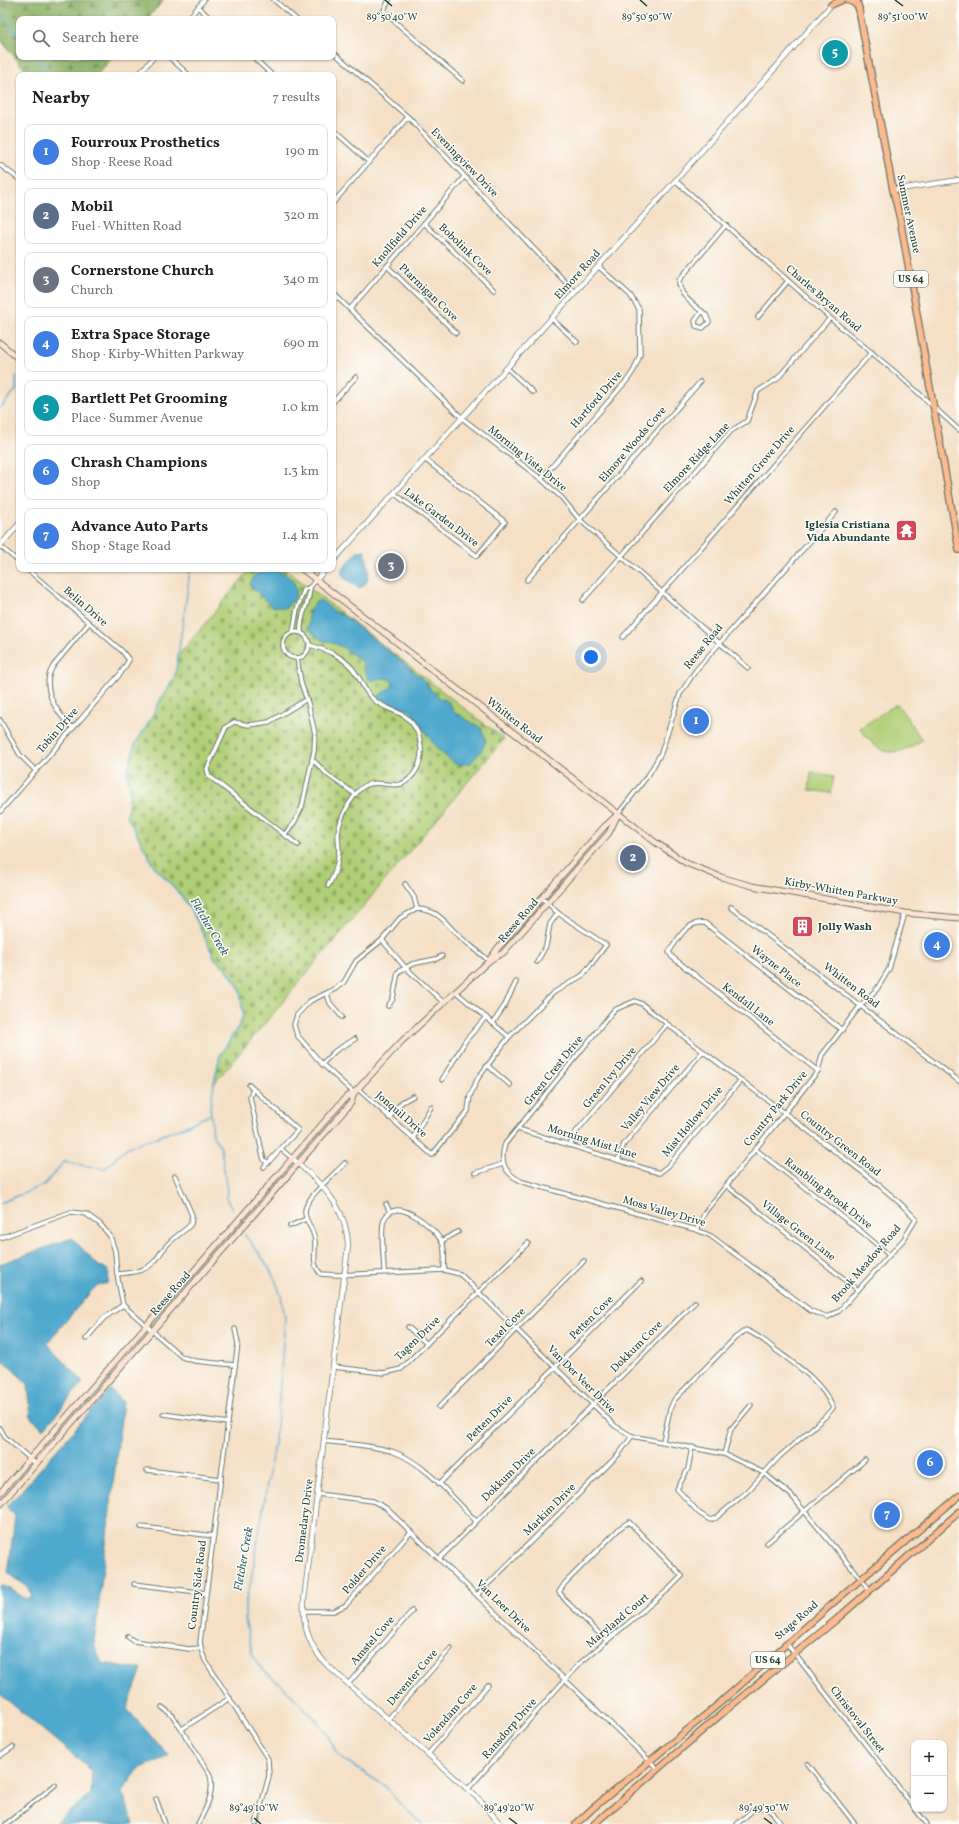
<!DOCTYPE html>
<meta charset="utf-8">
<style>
:root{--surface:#fff;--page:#f6f6f6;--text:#202124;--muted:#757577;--line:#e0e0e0;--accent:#0b8043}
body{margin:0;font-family:Vollkorn,serif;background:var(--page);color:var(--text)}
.controls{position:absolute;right:12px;bottom:12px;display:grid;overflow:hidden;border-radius:8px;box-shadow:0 1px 3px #0004}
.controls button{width:36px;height:36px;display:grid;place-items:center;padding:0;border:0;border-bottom:1px solid var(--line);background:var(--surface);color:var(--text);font:20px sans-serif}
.you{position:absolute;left:591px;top:657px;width:14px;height:14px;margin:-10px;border:3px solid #fff;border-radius:50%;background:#1a73e8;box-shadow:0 0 0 6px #1a73e833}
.badge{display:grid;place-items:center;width:26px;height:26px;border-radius:50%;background:var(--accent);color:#fff;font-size:13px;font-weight:700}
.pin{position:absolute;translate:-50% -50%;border:2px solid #fff;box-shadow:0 1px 4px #0006}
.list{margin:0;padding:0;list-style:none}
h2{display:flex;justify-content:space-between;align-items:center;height:52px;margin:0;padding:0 16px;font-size:17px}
h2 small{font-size:13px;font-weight:400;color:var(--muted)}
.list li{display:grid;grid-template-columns:26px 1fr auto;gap:12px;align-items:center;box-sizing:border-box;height:56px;margin:0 8px 8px;padding:0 8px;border:1px solid var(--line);border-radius:8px}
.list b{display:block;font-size:15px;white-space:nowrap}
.list p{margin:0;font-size:13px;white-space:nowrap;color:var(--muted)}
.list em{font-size:13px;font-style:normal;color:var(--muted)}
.icon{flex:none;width:22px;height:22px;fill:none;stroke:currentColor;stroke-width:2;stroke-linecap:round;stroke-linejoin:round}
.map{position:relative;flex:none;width:959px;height:1824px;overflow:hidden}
.search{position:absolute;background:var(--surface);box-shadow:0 1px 3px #0004;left:16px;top:16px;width:320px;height:44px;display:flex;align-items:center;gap:10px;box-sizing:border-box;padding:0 14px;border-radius:8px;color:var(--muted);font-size:15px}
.panel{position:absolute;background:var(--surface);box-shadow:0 1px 3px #0004;left:16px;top:72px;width:320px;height:500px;border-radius:8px}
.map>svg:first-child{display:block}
</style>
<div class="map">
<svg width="959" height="1824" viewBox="0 0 959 1824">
<defs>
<pattern id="forest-firs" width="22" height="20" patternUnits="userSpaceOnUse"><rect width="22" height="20" fill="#8bb166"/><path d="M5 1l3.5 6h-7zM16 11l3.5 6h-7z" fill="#719155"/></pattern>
<pattern id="cemetery-stones" width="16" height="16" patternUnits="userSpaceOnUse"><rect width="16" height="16" fill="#afce75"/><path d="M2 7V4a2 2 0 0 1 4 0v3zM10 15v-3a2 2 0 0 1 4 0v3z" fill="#8ea861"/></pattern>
</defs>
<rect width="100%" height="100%" fill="#fdfcf7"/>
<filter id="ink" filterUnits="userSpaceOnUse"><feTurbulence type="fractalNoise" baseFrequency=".025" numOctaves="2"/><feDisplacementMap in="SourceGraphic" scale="8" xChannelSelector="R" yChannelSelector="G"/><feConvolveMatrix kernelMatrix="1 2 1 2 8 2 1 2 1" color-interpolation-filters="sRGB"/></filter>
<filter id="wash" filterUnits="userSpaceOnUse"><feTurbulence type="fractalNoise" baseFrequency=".012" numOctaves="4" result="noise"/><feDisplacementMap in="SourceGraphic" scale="16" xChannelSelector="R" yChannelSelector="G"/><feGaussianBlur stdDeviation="0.9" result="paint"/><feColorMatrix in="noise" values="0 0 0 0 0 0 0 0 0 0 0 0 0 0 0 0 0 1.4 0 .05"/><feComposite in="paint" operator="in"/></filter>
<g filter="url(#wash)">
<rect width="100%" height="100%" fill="#f5e0c6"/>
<!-- green -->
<g fill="#afce75" stroke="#678654">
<path d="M895,705l4,1 23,34c-29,19 -43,16 -62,-12z"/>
<path d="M811,772l23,4 -3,17 -22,-3z"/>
</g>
<!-- forest -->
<path fill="url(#forest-firs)" stroke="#55774d" d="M0,0h164l-17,19h-128v38h94l-16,18h-68l-29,-36z"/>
<!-- cemetery -->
<path fill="url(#cemetery-stones)" stroke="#678654" d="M250,569h35l219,170 -291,346 7,-30 20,-31 3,-9 -3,-25 -4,-8 -11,-15 -10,-8 -21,-44 -14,-21 -26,-28 -27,-50 3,-23 -3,-20 8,-29 12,-18 13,-25 15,-25 3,-20z"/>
<!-- water -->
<g fill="#4fa8cd" stroke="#377280">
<path d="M364,550l1,1c2,12 9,32 -6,37l-15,-10 -3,-7 17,-20z"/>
<path d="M265,569c24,0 45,22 20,39l-14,-2 -21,-21 4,-9z"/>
<path d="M318,600l5,2 10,9 9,4c26,20 53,40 78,62 11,10 13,20 29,25l3,9 29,17 5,12 -4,10 -11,13 -14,2 -19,-15 -27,-39 -29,-11 -4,-3c5,-6 9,-5 15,-12l-1,-4c-7,-4 -12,-3 -19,0l-5,-2 -6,-18 -23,-16 -17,-5 -14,-11 1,-18z"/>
<path d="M72,1238l27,28 10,4 -1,13 -13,4 -48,56 36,39 -39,47 -13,-11 -3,-34 -28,-26v-94z"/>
<path d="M110,1389l13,13 -29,242 8,19 40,6 -15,40 42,47 -30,13 -17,23 12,32h-80l37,-30 1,-23 -92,-77v-109l9,3 17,11 6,-2v-3l-3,-6 -21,-15 7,-57 -8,-9z"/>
</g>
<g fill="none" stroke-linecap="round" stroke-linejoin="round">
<!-- stream -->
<g stroke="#4fa8cd" stroke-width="1.5">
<path d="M0,12l19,24"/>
<path d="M36,57l15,18"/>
<path d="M0,408l16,-18v-14"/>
<path d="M190,569l-2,18 -13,89 -15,25 -13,25 -12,18 -8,29 3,20 -3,23 27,50 26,28 14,21 21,44 10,8 11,15 4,8 3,25 -3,9 -20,31 -10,51 3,30 8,12 6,43 -1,7 6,11"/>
<path d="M0,1203l44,-18 20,-23 41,7 21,-21 56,-20 27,-13"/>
<path d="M245,1235l19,25 11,19 6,17 4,21 -8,109 -26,155 -6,23v15l7,33 5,11 7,8 19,15 36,37 8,11 9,18 7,7 42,27 15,18 22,20"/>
</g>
</g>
</g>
<g filter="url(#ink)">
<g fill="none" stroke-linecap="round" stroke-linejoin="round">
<defs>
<g id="minor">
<path d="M274,0l22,19"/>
<path d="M389,0l-5,10 1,3 78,68"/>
<path d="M198,7l13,12"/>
<path d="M188,19l16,-19"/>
<path d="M333,52l75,65 167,175"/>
<path d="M169,57l20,18"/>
<path d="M253,57l19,18"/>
<path d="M138,75l16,-18"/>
<path d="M333,130l36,32"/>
<path d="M0,165l19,14"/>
<path d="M676,181l154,137 70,58 59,54"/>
<path d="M333,203l75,-86"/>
<path d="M424,223l70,67"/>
<path d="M387,266l69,67"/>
<path d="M333,293l129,125 79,61 21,19 17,21 169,149"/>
<path d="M350,309l114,-132"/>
<path d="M702,311l-7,10 1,5 7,2 6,-6 -3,-7c-10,-9 -28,-19 -27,-35l47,-55"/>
<path d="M758,317l30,-36"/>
<path d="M551,318l26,24"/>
<path d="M507,368l26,24"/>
<path d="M333,402l23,-25"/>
<path d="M541,479l87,-100 6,-9 6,-15 -1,-46 -9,-14 -31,-28"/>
<path d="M395,494l82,62 28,-34 -79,-62"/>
<path d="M0,546l19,16"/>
<path d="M527,580l173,-198"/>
<path d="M583,600l148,-169 16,-10 11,-30 19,-12 53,-61"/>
<circle cx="296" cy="645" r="13"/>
<path d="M293,632l4,-23 7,-19 6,-3 6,-7"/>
<path d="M301,632c-2,-17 9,-29 9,-45"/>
<path d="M623,637l249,-285"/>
<path d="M310,645c19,6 36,12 47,30 5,7 8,17 15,23 9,10 23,11 34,19 18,15 21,46 3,62 -16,16 -36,-9 -54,16 -8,10 -16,26 -17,39 0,8 2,16 0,24 -1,10 -5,20 -10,28"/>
<path d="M0,720l20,35 16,16"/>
<path d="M73,728c-17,-15 -34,-42 -19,-63l35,-42"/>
<path d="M312,759l16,16 27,19"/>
<path d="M0,812l121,-139 8,-13 -7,-9 -95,-82"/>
<path d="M618,814l31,-40 12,-21 19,-59 16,-24 140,-158"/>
<path d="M284,835l10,-12 8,-16 12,-56 1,-17 -7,-31 -7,-20 -4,-25"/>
<path d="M298,845l-89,-69 -2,-7 19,-42 8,-5 15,3 20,-3 38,-23"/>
<path d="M405,884l9,13 3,12"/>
<path d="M731,907l228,174"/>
<path d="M417,909c22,1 26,12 41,26 10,9 21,17 31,26"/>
<path d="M382,940l23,27 39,36"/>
<path d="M537,962l9,-16 4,-22 8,-11"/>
<path d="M456,992l53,45"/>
<path d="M327,994l3,9 12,14"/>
<path d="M635,1001l7,3c61,49 124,94 186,142 30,23 62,45 88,73l-12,20 -65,72 -11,6 -17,-6 -100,-75 -14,-6 -174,-48c-18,-8 -24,-19 -18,-38l109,-134z"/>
<path d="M388,1006l5,-7 5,-27 14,-8 24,-5 6,-3"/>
<path d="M493,1023l12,-18 11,-23"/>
<path d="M322,1064l13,-13 20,-12"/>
<path d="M487,1065l23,20"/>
<path d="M818,1071l-146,-114 -3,-5c9,-13 18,-32 36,-29l137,107"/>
<path d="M442,1080l24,-40 20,-23"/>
<path d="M249,1085l49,45 -34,37"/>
<path d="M253,1089l-3,8 12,55 2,8 4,3"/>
<path d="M358,1089l74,66 36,-44 2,-15 8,-18 31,-41 44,-44 30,-18 23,-30 -48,-32 -16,-15"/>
<path d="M354,1093l-32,-29 -25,-29 -3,-10 3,-10 13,-14 25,-12 9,-7 12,-21 26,-21 18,-22 17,-9"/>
<path d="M389,1118l13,-16 11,-6"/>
<path d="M518,1129l141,44 9,-7 72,-85"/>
<path d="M413,1138l18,-31"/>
<path d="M570,1145l6,-13 91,-108"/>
<path d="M281,1149l12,10"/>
<path d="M755,1149l107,83 27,23"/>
<path d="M618,1160l6,-16 79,-93"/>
<path d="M345,1163c-9,10 -42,36 -40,50 1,10 10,18 10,29 1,12 -4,22 6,32l16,1 107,-5 16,4 155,152 17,10 92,18 40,19 27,22 79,95"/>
<path d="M475,1173l28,-9"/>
<path d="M727,1186l131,104"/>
<path d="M386,1204l4,8"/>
<path d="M290,1226l16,-7"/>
<path d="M697,1230l8,-18 113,-141 4,-16 39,-50 16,-16 12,-20 16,-56"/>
<path d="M0,1238l71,-26 15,2 14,10 10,12 5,15 2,23 6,31 59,52 13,4 40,4"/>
<path d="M441,1241l17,-9"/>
<path d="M384,1272c0,-13 -4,-42 0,-52 11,-27 51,8 58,22 4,8 2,20 2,28"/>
<path d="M117,1274c13,-1 28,-2 38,-13 5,-6 8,-13 15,-19 7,-7 15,-11 21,-18l1,-9 -17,-39"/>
<path d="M408,1327l19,17"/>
<path d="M235,1329l3,14 -38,299 2,10 3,8 63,99 1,17 -13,48"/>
<path d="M86,1339l18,-21 19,-13"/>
<path d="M334,1367l50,6 17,-4 127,-126"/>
<path d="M439,1407l145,-146"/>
<path d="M163,1414l65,9"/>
<path d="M0,1428l5,9 31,27"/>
<path d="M324,1441c23,3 48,4 70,11 31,11 59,46 82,69"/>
<path d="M663,1441l7,-32 4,-9 61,-62 11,-8c11,5 22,13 31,21 22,16 45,31 56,57l-8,9 -46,40 -30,33 -33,28 -6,2 -11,-7 -22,-24 11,-20 4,-22"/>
<path d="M724,1454l7,-25 20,-24"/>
<path d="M147,1470l74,9"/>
<path d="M439,1484l202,-203"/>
<path d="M317,1494l56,7 13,7 272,261"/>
<path d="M141,1527l73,9"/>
<path d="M767,1543l98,-83"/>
<path d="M439,1559l256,-257"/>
<path d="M134,1584l72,9"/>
<path d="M477,1595l142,-141 13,-18"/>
<path d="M304,1611h30l12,-6 65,-73"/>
<path d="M128,1637l6,4 55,8 12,-1"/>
<path d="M787,1644l127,163"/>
<path d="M348,1684l64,-73"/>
<path d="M162,1707l11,9 37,59c5,18 -4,33 -12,49"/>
<path d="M388,1719l63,-71"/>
<path d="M182,1729l48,-31"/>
<path d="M428,1754l60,-69"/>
<path d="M0,1756l13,-9"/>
<path d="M808,1764l47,60"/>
<path d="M468,1789l111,-125 90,-75 13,-13 -53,-54 -8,5 -56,56 -6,9 8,10 40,39"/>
<path d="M156,1799l9,25"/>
<path d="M915,1809l12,15"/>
<path d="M6,1824l49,-39"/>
<path d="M737,1824l16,-14 11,-3 9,6 8,11"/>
</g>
<g id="tertiary">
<path d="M893,190l66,-10"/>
<path d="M0,546l19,-22"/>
<path d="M333,561l326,-362 173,-195"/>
<path d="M316,580l10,-11"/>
<path d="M293,1159c28,24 54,48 55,87l-44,354c-2,25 6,48 24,66l153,135 19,23"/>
</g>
<g id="secondary">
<path d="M0,343l19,16"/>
<path d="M302,569l353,273 31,21 35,14 31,9 153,27 54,5"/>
<path d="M490,960l13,-7 106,-120 8,-17"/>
<path d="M0,1493l346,-396 8,-4 47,-51 88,-81 8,-12 107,-122 14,-13"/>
<path d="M0,1505l351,-402 3,-10"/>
</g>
<g id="primary">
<path d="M848,0l6,3 5,5"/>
<path d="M857,0l36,190 7,29 59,331"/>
<path d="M831,5l11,-5"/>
<path d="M576,1824l16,-15 129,-107 113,-100 125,-106"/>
<path d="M594,1824l132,-114 111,-91 122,-107"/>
</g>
</defs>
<!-- minor casing -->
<use href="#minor" stroke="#6a7667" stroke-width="5.5"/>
<!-- tertiary casing -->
<use href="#tertiary" stroke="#6a7667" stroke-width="6"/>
<!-- secondary casing -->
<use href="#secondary" stroke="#6a7667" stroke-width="7"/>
<!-- primary casing -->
<use href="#primary" stroke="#6a7667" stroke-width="8"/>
<!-- minor -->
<use href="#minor" stroke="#fff" stroke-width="3.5"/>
<!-- tertiary -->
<use href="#tertiary" stroke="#fff" stroke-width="4.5"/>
<!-- secondary -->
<use href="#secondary" stroke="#fee3d2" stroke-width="5"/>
<!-- primary -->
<use href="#primary" stroke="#fcba8e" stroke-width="5.5"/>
</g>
</g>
<!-- ticks -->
<path fill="none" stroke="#1f3d34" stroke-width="1.5" d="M385,0l7,6M640,0l7,6M895,0l8,6M254,1818l7,6M509,1818l8,6M764,1818l8,6"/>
<!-- icons -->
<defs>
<symbol id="temple-square" viewBox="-11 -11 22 22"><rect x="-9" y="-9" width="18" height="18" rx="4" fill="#d1495b" stroke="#fdfcf7"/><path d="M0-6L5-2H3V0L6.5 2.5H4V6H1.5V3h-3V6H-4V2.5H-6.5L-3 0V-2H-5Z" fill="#fff"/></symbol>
<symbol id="building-square" viewBox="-11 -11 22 22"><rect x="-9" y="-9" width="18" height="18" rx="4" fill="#d1495b" stroke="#fdfcf7"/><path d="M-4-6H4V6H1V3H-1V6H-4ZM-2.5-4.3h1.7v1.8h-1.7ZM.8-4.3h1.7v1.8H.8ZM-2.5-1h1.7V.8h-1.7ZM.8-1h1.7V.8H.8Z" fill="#fff"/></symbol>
</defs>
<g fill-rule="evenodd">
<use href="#temple-square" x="894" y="518" width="25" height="25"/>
<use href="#building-square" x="790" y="914" width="25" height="25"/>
</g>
<g text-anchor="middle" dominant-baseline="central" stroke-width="3" stroke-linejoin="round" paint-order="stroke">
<!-- shield labels -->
<g fill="#fdfcf7" stroke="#62766e" stroke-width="1">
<rect x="894" y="271" width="34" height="16" rx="3"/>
<rect x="751" y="1652" width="34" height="16" rx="3"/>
</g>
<g font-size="10" font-weight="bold" fill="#1f3d34">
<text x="911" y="279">US 64</text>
<text x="768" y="1660">US 64</text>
</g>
<!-- street labels -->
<g font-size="11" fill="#1f3d34" stroke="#fdfcf7">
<text transform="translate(464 163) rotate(46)">Eveningview Drive</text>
<text transform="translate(908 214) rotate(78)">Summer Avenue</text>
<text transform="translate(400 237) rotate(-49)">Knollfield Drive</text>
<text transform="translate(465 250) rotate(44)">Bobolink Cove</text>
<text transform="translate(578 275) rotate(-48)">Elmore Road</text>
<text transform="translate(428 293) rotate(44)">Ptarmigan Cove</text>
<text transform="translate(823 299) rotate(41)">Charles Bryan Road</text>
<text transform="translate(597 400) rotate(-49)">Hartford Drive</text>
<text transform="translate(633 445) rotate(-49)">Elmore Woods Cove</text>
<text transform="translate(697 458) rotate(-47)">Elmore Ridge Lane</text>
<text transform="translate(527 459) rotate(39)">Morning Vista Drive</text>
<text transform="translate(760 466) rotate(-49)">Whitten Grove Drive</text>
<text transform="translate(441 518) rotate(37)">Lake Garden Drive</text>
<text transform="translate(85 607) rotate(41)">Belin Drive</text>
<text transform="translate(704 647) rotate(-51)">Reese Road</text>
<text transform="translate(514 721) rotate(38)">Whitten Road</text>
<text transform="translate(58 731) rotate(-49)">Tobin Drive</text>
<text transform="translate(841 892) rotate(10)">Kirby-Whitten Parkway</text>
<text transform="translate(519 921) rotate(-49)">Reese Road</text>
<text transform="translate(776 967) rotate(38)">Wayne Place</text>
<text transform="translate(851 986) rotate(37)">Whitten Road</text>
<text transform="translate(748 1005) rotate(38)">Kendall Lane</text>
<text transform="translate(554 1071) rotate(-51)">Green Crest Drive</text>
<text transform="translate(610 1078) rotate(-50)">Green Ivy Drive</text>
<text transform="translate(651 1098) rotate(-50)">Valley View Drive</text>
<text transform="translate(776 1109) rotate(-51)">Country Park Drive</text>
<text transform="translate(401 1115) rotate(41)">Jonquil Drive</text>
<text transform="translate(693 1122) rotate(-50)">Mist Hollow Drive</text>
<text transform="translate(592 1142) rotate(17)">Morning Mist Lane</text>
<text transform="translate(840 1144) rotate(38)">Country Green Road</text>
<text transform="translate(828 1194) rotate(38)">Rambling Brook Drive</text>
<text transform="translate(664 1212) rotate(16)">Moss Valley Drive</text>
<text transform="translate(798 1231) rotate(38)">Village Green Lane</text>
<text transform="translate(867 1264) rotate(-49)">Brook Meadow Road</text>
<text transform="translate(171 1294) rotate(-49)">Reese Road</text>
<text transform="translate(592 1318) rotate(-45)">Petten Cove</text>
<text transform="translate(506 1328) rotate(-45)">Texel Cove</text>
<text transform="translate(418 1339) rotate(-44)">Tagen Drive</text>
<text transform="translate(637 1347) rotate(-45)">Dokkum Cove</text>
<text transform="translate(581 1380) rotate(45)">Van Der Veer Drive</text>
<text transform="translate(490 1419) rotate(-45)">Petten Drive</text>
<text transform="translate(509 1475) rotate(-45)">Dokkum Drive</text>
<text transform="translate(550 1510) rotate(-45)">Markim Drive</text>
<text transform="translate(305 1521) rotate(-83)">Dromedary Drive</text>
<text transform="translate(365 1570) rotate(-49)">Polder Drive</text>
<text transform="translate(198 1585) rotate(-83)">Country Side Road</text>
<text transform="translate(503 1607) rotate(44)">Van Leer Drive</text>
<text transform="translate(618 1621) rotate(-40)">Maryland Court</text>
<text transform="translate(797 1621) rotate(-41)">Stage Road</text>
<text transform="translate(373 1641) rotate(-49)">Amstel Cove</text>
<text transform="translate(413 1678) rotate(-49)">Deventer Cove</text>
<text transform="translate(451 1714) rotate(-49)">Volendam Cove</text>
<text transform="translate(857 1720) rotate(52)">Christoval Street</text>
<text transform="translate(510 1729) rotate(-49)">Ransdorp Drive</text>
</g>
<!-- poi labels -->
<g font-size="11" font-weight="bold" fill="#1f3d34" stroke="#fdfcf7" text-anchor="end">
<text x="890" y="525">Iglesia Cristiana<tspan x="890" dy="13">Vida Abundante</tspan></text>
<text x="818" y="927" text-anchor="start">Jolly Wash</text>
</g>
<!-- water labels -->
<g font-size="12" font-style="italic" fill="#30626a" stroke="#fdfcf7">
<text transform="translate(209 927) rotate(60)">Fletcher Creek</text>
<text transform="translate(244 1559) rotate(-80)">Fletcher Creek</text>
</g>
</g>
<g font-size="10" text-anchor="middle" fill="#1f3d34" stroke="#fdfcf7" stroke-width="3" stroke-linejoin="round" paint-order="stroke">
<text x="392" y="20">89°50'40"W</text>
<text x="647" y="20">89°50'50"W</text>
<text x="903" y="20">89°51'00"W</text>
<text x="254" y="1811">89°49'10"W</text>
<text x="509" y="1811">89°49'20"W</text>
<text x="764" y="1811">89°49'30"W</text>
</g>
</svg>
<div class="controls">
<button>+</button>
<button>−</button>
</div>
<div class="you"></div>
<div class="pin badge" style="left:696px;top:721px;background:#3f7fe0">1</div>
<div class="pin badge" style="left:633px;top:858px;background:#5c6f8a">2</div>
<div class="pin badge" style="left:391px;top:566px;background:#6b7280">3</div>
<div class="pin badge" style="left:937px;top:945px;background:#3f7fe0">4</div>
<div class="pin badge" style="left:835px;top:53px;background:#0f9aa8">5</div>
<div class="pin badge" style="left:930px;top:1463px;background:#3f7fe0">6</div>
<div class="pin badge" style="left:887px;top:1515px;background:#3f7fe0">7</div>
<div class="search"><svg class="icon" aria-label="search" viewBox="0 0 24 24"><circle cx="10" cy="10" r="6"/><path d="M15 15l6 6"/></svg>Search here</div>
<section class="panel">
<h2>Nearby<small>7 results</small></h2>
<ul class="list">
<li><span class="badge" style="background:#3f7fe0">1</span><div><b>Fourroux Prosthetics</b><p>Shop · Reese Road</p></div><em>190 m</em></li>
<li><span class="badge" style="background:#5c6f8a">2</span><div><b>Mobil</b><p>Fuel · Whitten Road</p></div><em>320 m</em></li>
<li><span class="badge" style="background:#6b7280">3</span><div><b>Cornerstone Church</b><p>Church</p></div><em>340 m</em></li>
<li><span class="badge" style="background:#3f7fe0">4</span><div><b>Extra Space Storage</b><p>Shop · Kirby-Whitten Parkway</p></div><em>690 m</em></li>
<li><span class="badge" style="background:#0f9aa8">5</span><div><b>Bartlett Pet Grooming</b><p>Place · Summer Avenue</p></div><em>1.0 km</em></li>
<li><span class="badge" style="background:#3f7fe0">6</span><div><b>Chrash Champions</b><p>Shop</p></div><em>1.3 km</em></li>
<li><span class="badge" style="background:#3f7fe0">7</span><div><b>Advance Auto Parts</b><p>Shop · Stage Road</p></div><em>1.4 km</em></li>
</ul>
</section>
</div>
